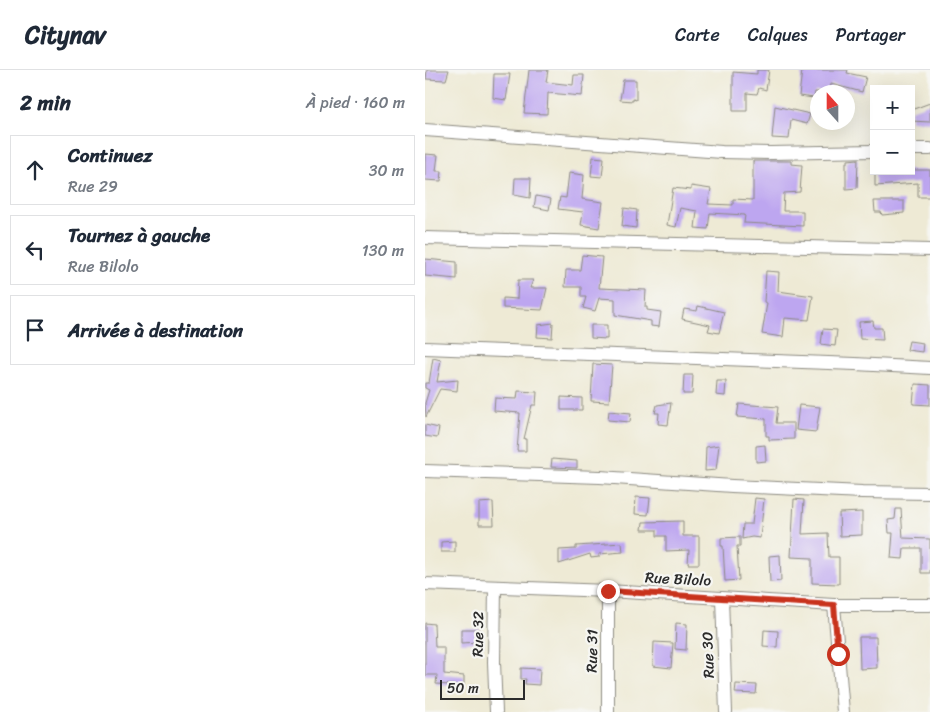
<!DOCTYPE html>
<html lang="fr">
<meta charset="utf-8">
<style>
:root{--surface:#fff;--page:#f2f2f3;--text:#1f2937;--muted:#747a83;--line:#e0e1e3}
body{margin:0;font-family:Sriracha,sans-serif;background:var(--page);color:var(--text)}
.controls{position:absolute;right:15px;top:15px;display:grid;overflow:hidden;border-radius:0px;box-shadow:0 5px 20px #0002}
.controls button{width:45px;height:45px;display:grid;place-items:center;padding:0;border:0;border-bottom:1px solid var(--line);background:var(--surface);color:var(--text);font:25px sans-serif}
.compass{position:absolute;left:385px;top:15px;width:45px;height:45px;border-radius:50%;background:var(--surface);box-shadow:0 5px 20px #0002;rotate:339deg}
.scale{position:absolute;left:15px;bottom:12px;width:85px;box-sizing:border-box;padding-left:5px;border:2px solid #2b2b2b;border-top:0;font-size:14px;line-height:18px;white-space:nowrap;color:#2b2b2b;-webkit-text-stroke:4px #f6f6f2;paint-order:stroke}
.stop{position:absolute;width:15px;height:15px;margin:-11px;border:4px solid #c8321e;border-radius:50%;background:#fff}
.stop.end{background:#c8321e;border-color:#fff;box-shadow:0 1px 5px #0008}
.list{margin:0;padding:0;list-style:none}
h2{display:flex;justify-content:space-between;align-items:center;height:65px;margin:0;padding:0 20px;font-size:21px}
h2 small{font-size:16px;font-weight:400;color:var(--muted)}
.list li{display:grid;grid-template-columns:32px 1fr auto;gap:15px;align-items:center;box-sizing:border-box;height:70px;margin:0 10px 10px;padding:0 10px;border:1px solid var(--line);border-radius:0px}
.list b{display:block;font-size:19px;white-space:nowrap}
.list p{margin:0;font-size:16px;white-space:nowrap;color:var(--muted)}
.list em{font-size:16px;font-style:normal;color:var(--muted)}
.icon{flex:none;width:28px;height:28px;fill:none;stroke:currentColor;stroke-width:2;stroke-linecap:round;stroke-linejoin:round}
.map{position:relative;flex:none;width:505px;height:642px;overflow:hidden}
header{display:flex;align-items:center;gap:30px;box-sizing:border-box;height:70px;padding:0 25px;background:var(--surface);border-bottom:1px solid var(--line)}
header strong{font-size:24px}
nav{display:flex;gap:28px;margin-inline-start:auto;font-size:18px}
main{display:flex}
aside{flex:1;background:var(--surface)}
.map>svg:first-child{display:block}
</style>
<header>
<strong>Citynav</strong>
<nav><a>Carte</a><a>Calques</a><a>Partager</a></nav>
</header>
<main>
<aside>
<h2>2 min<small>À pied · 160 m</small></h2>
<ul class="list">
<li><svg class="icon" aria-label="ahead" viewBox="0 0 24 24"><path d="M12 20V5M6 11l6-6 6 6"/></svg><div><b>Continuez</b><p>Rue 29</p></div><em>30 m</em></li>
<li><svg class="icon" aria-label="left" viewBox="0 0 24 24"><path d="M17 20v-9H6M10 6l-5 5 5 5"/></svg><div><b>Tournez à gauche</b><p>Rue Bilolo</p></div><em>130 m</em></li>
<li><svg class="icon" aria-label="arrive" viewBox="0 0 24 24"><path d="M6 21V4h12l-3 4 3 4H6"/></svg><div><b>Arrivée à destination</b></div></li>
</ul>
</aside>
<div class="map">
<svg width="505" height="642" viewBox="0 0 505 642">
<rect width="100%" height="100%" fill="#f6f6f2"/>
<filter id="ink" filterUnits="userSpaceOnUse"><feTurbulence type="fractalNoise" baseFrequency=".02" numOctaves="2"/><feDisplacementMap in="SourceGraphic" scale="10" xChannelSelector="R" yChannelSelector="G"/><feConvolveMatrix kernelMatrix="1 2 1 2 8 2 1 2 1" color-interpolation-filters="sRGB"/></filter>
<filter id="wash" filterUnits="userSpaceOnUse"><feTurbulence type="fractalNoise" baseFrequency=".0096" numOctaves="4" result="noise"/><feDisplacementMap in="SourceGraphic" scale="20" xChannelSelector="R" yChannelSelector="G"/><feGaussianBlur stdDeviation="1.12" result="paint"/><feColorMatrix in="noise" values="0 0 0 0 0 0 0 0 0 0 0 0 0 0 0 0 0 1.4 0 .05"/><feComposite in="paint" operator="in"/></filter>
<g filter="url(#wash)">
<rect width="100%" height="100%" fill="#eeead5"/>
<g id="blocks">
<!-- building -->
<g fill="#bda6f0">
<path d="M2,0h22l-3,10 -20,-1z"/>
<path d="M104,0h19l-2,12 27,3 1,-10h10l-2,21 -34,-3 -1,21 -23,-1z"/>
<path d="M332,0h12l-3,20 -7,-2 -2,6 -10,-1v18h-14v-39l24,2z"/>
<path d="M377,0h46l-1,3 19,4 -4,15 -31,-8 -1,8h-15l-1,6 -15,-2z"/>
<path d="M69,4h16l-4,26 -13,-2z"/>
<path d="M198,10h13v20l-3,-1v2l-13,-1z"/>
<path d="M505,33v19l-19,-1v-11z"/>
<path d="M350,36l35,8 -3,10 -16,-4 -2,19 -17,-1z"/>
<path d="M0,84l13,1 -2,16h6l-1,10 -16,-1z"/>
<path d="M168,87l11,1 -2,19 -11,-1z"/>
<path d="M433,89l-1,29 -11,1v-27h2v-2z"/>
<path d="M328,91h38v3l11,1 -2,27 -16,1 -1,18h20v15l-59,-3 1,-8 -35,-2 -2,16 -13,-1 2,-17 -17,-3 -4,19 -9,-2 6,-37 18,2v-4l20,3 -3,15 25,1v-6l20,1z"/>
<path d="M490,100h15v27h-12v-14l-43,3v-15z"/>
<path d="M144,103l15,2 -2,24 21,3 -4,26 -18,-3 2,-13 -25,-3 2,-12 6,1z"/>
<path d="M90,108h16l-1,20 -16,-3z"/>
<path d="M111,126l15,3 -2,11 -15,-3z"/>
<path d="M449,131h30v12l-22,2 -1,-3h-6z"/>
<path d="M199,138l13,2 -1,18 -14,-2z"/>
<path d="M157,185l20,2 -3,31 47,2 -1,17h2v3l14,2 -2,15 -8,-1v-5l-36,-6v-16l-16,-1 -4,13 -12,-3 3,-11h-5v-10h-16l1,-17h14z"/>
<path d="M0,189l32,3v17l-32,-3z"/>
<path d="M341,201l13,1 -1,19 35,5 -4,24 -24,-2 -2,19 -21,-3 5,-31 -3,-1z"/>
<path d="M93,210h15l-3,8h17l-5,22 -39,-2v-10l14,1z"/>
<path d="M273,236l26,6 -5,21 -11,-2 2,-6 -28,-6 2,-10 13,2z"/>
<path d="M448,251l1,7h8l1,12 -23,-1 -1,-17z"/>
<path d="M128,253l-1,15 -15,-1 1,-12z"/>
<path d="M166,255h16v14l-16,-1z"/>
<path d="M398,259l14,1 -2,16 -14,-2z"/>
<path d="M484,271l14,2 -1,9 -15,-2z"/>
<path d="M8,288l8,2 -4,22 21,-2 -1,11 -17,-2 -14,28 -1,-14 4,-13 -4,-2v-5h4z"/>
<path d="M168,294l19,1 -3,37 -18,-1z"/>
<path d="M259,305h9l-1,19h-9z"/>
<path d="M292,311h9l-1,15 -9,-1z"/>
<path d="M490,314l15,1v20l-17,-1z"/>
<path d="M93,321l19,1 -1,13h-4l-8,34h2v12h-9l3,-38 -26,-2 1,-13 22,1z"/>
<path d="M136,327l21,1v12h-21z"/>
<path d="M246,333l-3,22 -10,-1 1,-11h-4l2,-8z"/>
<path d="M314,334l39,3 -2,16h18v16l-25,1v-4h-3v-17l-29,-2z"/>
<path d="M374,335l21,2 -4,25 -20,-2z"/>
<path d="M184,341l22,2 -1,9 -22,-2z"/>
<path d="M0,355l14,3 -2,10 -12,-2z"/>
<path d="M294,375l-3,25 -11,1 1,-24z"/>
<path d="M340,375l1,16 -10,1v-16z"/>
<path d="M127,389l25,2v7l-26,-1z"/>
<path d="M211,427l14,1 -2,17 -13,-1z"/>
<path d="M330,428l9,1 -4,39 -8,-1 -10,2 1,-15h9z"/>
<path d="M369,429l10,1 -2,34 26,-1 1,24h10v27l-27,-1v-25l-21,-1z"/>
<path d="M68,432l1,23h-15v-22z"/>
<path d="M471,439h5l2,29 27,1v34h-9v-25h-17l-1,11 -12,-1 2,-25h-4l-1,-13 7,-1z"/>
<path d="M437,442v23l-22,1 -1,-23z"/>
<path d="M258,451v15h16v28h-11l1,-14 -23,1v-15h-9v-6h-15l1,-8z"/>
<path d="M315,467v9h-3l2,34 -14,1 -2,-35h-2v-8z"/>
<path d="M30,471v11h-14v-10z"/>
<path d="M197,473l1,9 -24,2v3l-8,1 -1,-4 -31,10v-14l17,-1v-3z"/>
<path d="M355,485l1,26 -11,1 -1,-26z"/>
<path d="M0,553l9,1 1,23h9v27l20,2v10l-28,-2 1,-9h-12z"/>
<path d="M251,553l11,1 -1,26 -11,-1z"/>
<path d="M36,559h19v13l-19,1z"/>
<path d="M339,560l14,1 -1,16 -14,-1z"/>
<path d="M434,567h17l1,31 -17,1z"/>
<path d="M229,572l19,1 -2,25 -18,-2z"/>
<path d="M96,598l19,1 -1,16 -14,-1 1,-5h-5z"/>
<path d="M311,614l21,1 -1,9 -21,-1z"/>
</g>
</g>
</g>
<g filter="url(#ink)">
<use href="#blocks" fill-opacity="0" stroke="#8c8a80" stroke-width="1"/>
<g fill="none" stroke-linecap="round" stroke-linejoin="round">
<defs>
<g id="street">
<path d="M0,60l297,22 49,1 103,-2"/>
<path d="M486,79h19"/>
<path d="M0,168l505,12"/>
<path d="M0,278l430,16 75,4"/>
<path d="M0,401l175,6 132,9 130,6 68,1"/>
<path d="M0,514l183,7 226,14h96"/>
<path d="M70,517l-1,75 2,50"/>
<path d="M297,528l4,114"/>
<path d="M409,535l9,107"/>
<path d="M183,642v-121"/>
</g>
</defs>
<!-- street casing -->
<use href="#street" stroke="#8c8a80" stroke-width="14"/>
<!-- street -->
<use href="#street" stroke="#fff" stroke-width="12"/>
</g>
</g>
<g fill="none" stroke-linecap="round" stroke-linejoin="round" filter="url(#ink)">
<!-- route -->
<path stroke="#c8321e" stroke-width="6" d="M183,521l226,14 4,49"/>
</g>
<g text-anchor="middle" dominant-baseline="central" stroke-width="4.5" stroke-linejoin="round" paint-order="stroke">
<!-- street labels -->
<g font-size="15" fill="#2b2b2b" stroke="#f6f6f2">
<text transform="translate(253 509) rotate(3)">Rue Bilolo</text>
<text transform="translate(53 564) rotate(-89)">Rue 32</text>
<text transform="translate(167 581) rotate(-89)">Rue 31</text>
<text transform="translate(283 585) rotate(-92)">Rue 30</text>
</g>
</g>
</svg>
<div class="controls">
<button>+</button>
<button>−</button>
</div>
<svg class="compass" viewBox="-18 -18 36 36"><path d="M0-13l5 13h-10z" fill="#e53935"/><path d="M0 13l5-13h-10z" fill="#747a83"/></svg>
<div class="scale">50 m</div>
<div class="stop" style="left:413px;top:584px"></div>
<div class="stop end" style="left:183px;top:521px"></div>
</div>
</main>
